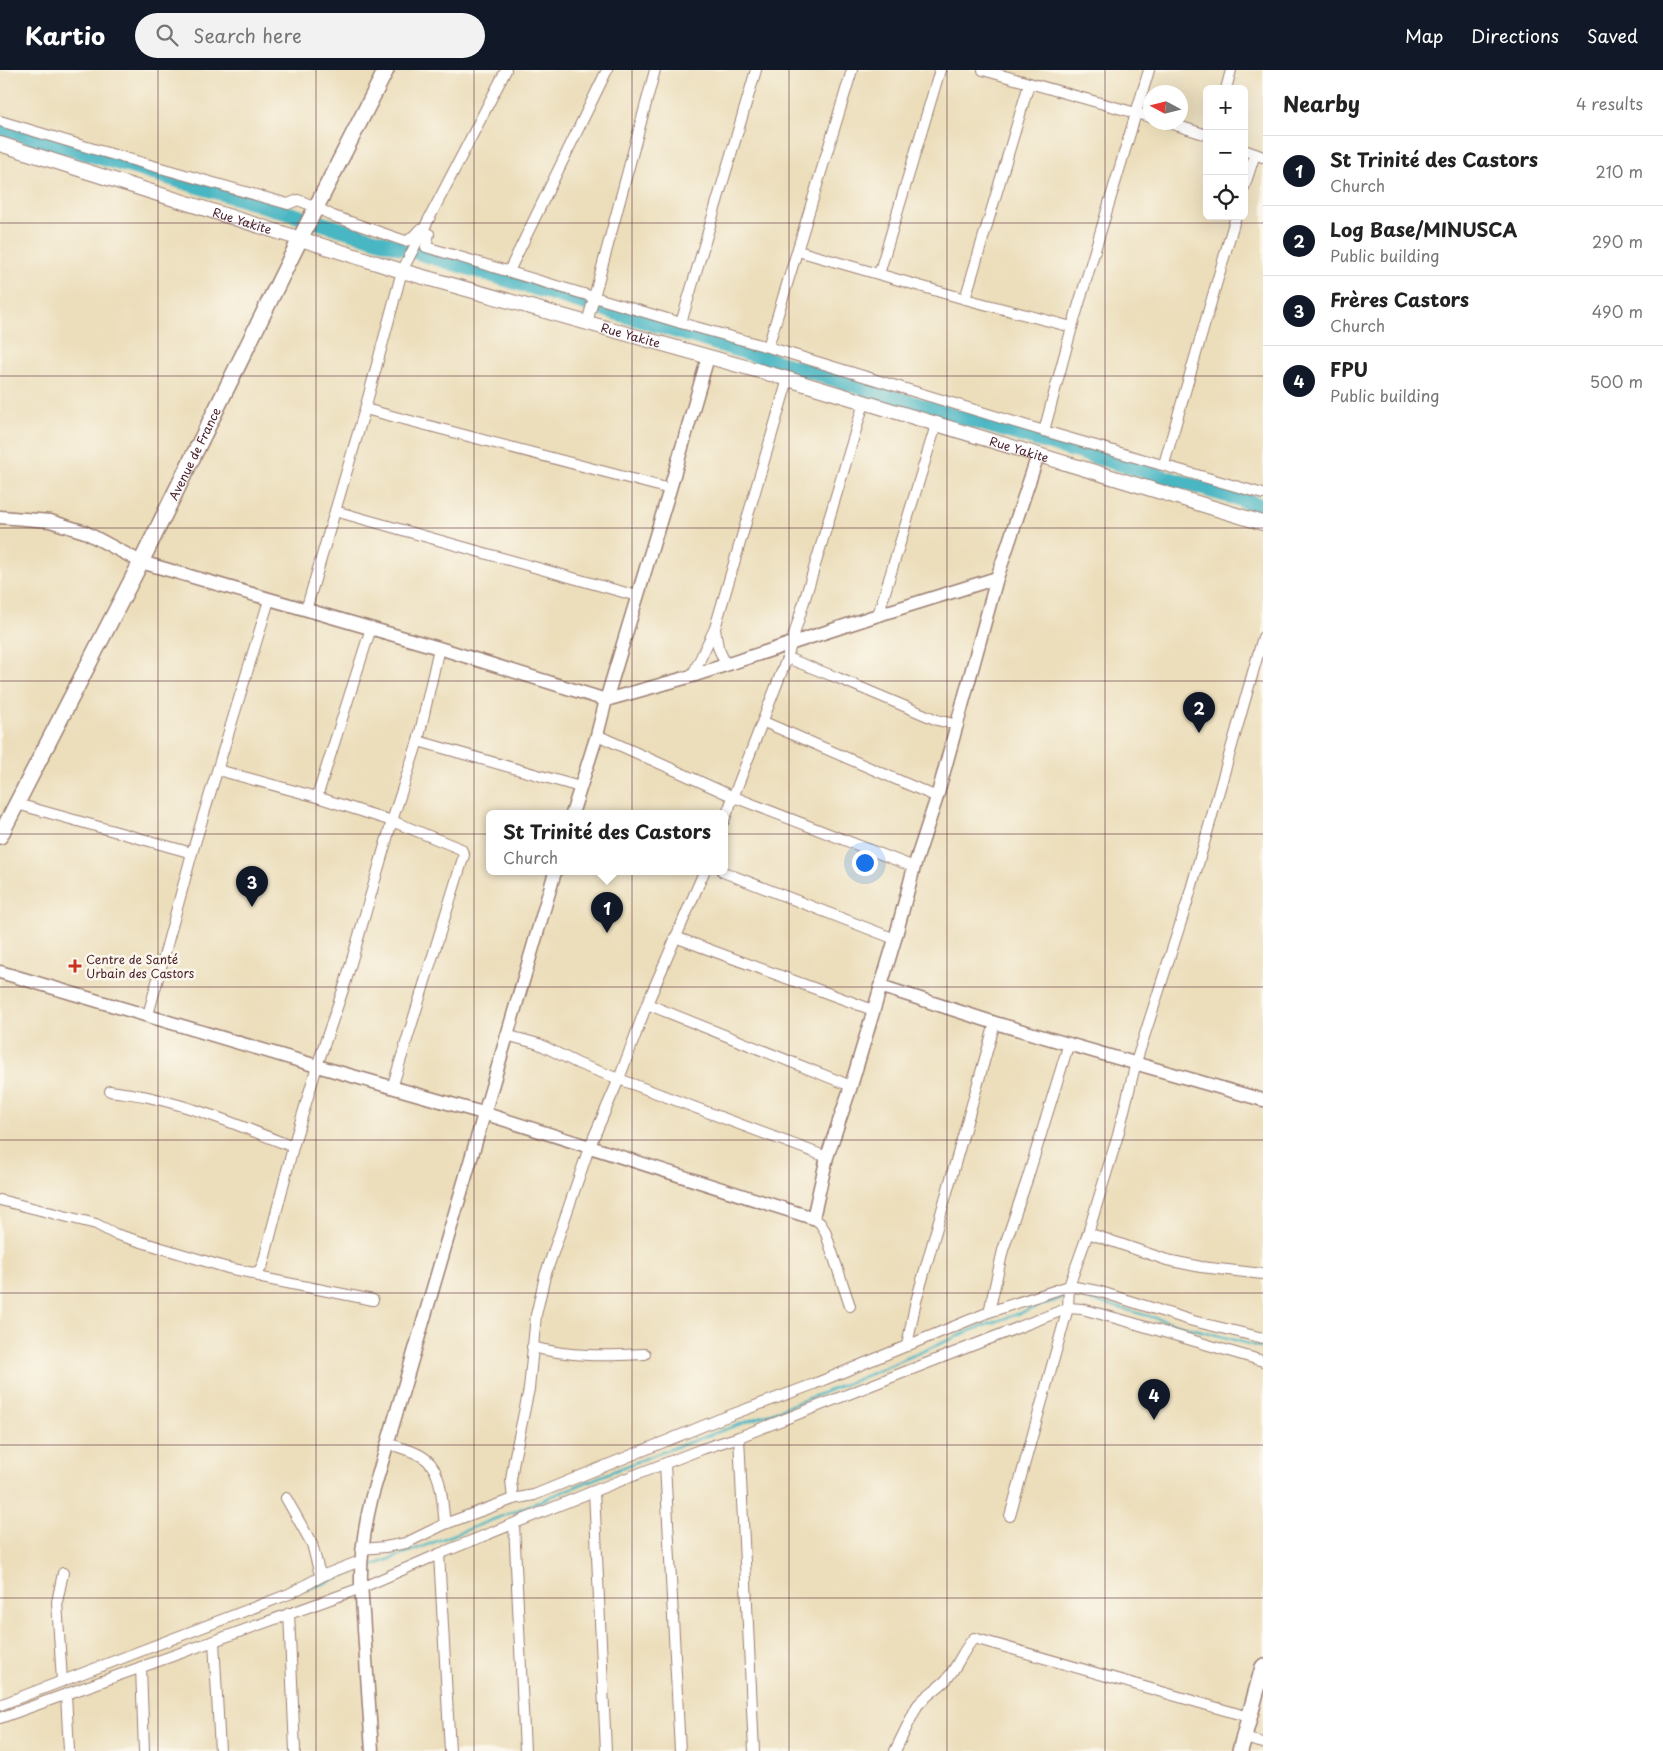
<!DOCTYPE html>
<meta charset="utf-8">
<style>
:root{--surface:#fff;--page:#f2f2f2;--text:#222;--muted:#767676;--line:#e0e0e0;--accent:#111827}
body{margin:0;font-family:"Playpen Sans",sans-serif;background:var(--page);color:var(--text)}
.controls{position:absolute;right:15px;top:15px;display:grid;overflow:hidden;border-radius:8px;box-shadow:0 5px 20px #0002}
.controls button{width:45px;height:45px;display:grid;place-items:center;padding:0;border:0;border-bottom:1px solid var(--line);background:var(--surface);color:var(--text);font:25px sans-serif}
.compass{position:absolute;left:1143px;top:15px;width:45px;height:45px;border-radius:50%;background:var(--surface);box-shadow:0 5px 20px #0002;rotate:277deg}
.you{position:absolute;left:864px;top:792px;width:18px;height:18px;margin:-12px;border:4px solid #fff;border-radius:50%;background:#1a73e8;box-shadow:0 0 0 8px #1a73e833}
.badge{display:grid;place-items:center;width:32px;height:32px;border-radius:50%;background:var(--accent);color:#fff;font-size:16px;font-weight:700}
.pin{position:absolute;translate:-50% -41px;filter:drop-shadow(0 1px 2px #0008)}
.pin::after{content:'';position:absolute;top:26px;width:18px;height:15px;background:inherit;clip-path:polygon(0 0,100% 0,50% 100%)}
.popup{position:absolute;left:486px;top:740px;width:242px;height:65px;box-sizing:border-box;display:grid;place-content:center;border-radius:8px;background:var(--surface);filter:drop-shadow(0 1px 4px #0005);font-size:16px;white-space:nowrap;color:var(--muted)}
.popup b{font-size:19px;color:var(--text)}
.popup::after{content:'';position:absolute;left:50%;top:100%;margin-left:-10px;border:10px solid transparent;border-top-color:var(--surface)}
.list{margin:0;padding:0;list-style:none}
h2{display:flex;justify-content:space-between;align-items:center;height:65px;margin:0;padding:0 20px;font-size:21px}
h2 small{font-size:16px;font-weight:400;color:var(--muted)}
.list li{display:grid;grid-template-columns:32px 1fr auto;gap:15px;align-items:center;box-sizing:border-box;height:70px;padding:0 20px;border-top:1px solid var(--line)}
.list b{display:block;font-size:19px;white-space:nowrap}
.list p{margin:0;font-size:16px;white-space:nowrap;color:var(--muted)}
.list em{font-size:16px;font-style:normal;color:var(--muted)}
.icon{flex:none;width:28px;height:28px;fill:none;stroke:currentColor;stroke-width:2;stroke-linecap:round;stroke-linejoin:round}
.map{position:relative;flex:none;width:1263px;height:1681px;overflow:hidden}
header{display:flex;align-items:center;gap:30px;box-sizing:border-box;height:70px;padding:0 25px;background:var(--accent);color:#fff}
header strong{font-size:24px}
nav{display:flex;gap:28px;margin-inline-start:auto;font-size:18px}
.search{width:350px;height:45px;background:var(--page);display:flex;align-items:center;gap:12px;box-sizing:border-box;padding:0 18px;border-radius:28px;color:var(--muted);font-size:19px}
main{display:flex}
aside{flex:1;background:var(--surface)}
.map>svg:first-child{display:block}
</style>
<header>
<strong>Kartio</strong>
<div class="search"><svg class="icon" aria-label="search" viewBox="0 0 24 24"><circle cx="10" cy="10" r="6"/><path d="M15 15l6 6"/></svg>Search here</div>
<nav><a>Map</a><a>Directions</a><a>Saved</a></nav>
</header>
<main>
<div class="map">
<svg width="1263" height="1681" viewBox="0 0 1263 1681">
<rect width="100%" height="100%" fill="#fbf7ec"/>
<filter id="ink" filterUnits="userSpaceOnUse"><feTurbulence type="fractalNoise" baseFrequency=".02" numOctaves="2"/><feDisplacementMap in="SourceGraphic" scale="10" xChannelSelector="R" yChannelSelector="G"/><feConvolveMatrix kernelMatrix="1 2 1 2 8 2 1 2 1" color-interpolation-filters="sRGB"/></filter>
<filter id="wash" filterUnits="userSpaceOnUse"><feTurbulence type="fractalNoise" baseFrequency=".0096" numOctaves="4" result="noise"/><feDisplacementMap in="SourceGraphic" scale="20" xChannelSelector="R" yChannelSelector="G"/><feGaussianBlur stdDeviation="1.12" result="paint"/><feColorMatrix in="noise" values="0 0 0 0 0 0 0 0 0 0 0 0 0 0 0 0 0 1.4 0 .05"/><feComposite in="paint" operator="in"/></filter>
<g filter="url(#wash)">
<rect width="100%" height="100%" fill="#ecdebb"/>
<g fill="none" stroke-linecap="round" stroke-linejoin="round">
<!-- stream -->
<g stroke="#49b6c3" stroke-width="2.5">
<path d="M1071,1227h6l25,6 161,45"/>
<path d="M364,1499l149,-57 138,-56 120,-43 90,-35 111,-48 93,-33"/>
<path d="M306,1520l51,-19"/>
</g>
<!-- river -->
<path stroke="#49b6c3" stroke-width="15" d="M0,58l278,82 661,201 324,95"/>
</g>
</g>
<g filter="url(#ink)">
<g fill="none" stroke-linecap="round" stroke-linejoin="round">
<defs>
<g id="minor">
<path d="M983,0l167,47"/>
<path d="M1226,19l5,-19"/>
<path d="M0,51l97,29 191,54 10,-4 18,7 17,9 72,25 4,-1 11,-10 9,4 -3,13 255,76 87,24 276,84 219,63"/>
<path d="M1166,52l41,13"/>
<path d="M1244,80l19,7"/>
<path d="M1244,118l11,-34"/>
<path d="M798,181l167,48 107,28"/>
<path d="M509,201l98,-201"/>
<path d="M879,204l61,-204"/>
<path d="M965,229l64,-215"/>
<path d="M587,253l68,-253"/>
<path d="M681,253l75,-253"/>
<path d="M768,277l84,-277"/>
<path d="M365,339l305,80"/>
<path d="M1044,361l28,-104 77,-257"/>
<path d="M1164,394l72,-248"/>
<path d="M335,441l302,85"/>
<path d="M306,540l59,-201 37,-138 104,-201"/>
<path d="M878,545l58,-190"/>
<path d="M715,559l3,18 8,18"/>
<path d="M787,588l51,20 99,42 21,5"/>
<path d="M692,606l23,-48 73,-249"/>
<path d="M764,652l173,75"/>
<path d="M597,665l137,62 180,70"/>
<path d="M418,671l162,46"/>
<path d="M218,700l99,27 75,24 69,28 3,6 -72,233"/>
<path d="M317,727l54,-169"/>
<path d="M17,734l175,49"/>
<path d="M724,751l63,-163 77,-255"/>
<path d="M723,802l172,67"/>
<path d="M675,867l198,73"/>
<path d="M647,934l204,82"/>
<path d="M148,945l44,-162 77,-253"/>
<path d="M506,965l33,9 40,20 248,93"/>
<path d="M110,1021c12,2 25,3 38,6 50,11 98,31 145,50"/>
<path d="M0,1130l96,24 19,10 113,34 25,5 6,-2 4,-7 30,-117 24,-81 28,-82 47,-163 26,-80 21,-93"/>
<path d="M813,1148l7,5 5,8 25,75"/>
<path d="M1088,1163l79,27 34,7 62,7"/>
<path d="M253,1203l9,5 111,22"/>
<path d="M989,1242l14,-62 24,-70 42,-137"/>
<path d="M907,1276l8,-41 80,-282"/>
<path d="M532,1277c39,10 73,9 113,7"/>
<path d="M739,1367l15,314"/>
<path d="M387,1373c13,5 30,8 40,17 16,14 15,45 18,64"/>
<path d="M665,1394l15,287"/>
<path d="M594,1421l12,260"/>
<path d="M286,1428l26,46 7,27 5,4 36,-14"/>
<path d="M513,1429l-2,-19 3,-20 15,-71 7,-74 9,-39 44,-128 30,-69 28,-75 57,-132"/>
<path d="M1010,1446l58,-208 1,-22 19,-53 30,-98 18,-73 51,-159 76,-266"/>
<path d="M514,1454l11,227"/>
<path d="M362,1479l23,-2 21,-4 39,-19 68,-25 21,-4 186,-76 94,-35 175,-72 80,-26 29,5 95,30 70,17"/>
<path d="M439,1484l11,197"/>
<path d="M289,1543l6,138"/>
<path d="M214,1571l6,110"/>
<path d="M141,1597l3,84"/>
<path d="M62,1611l-5,-79 6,-29"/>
<path d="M66,1624l3,57"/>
<path d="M0,1635l289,-111 35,-19"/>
<path d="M0,1648l361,-130 78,-34 155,-63 108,-42 37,-12 329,-129 14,1 44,12 137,40"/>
<path d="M1244,1668l19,5"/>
<path d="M895,1681l22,-45c8,-10 20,-17 29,-26 11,-12 16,-29 28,-42l275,79"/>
</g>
<g id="tertiary">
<path d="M0,447l50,4 35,11 56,30 298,86 167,52 86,-24 186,-61 119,-37"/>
<path d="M572,744l25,-79 9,-35 64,-211 38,-132"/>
<path d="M0,902l317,94 166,47 330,105 14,-61 24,-71 44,-147 19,-72 23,-70 60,-219 41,-123"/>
<path d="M880,916l115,37 268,77"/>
<path d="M372,1681l-11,-168c-1,-30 4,-58 11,-87l183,-624"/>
</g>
<g id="secondary">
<path id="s1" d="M0,74l402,127 386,108 475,144"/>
</g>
<g id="primary">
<path id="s2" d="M0,766l141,-274 164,-333 81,-159"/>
<path d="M1240,1681l23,-84"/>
</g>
</defs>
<!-- minor casing -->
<use href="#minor" stroke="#9b7e73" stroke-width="12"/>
<!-- tertiary casing -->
<use href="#tertiary" stroke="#9b7e73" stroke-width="15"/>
<!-- secondary casing -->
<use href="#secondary" stroke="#9b7e73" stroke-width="16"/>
<!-- primary casing -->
<use href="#primary" stroke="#9b7e73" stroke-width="18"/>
<!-- minor -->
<use href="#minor" stroke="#fff" stroke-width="10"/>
<!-- tertiary -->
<use href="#tertiary" stroke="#fff" stroke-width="12"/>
<!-- secondary -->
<use href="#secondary" stroke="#fff" stroke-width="14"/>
<!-- primary -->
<use href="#primary" stroke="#fff" stroke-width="15"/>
</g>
</g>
<!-- grid -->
<path fill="none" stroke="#4a1f2b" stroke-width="1" stroke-opacity="0.55" d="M158,0v1681M316,0v1681M474,0v1681M632,0v1681M789,0v1681M947,0v1681M1105,0v1681M0,153h1263M0,306h1263M0,458h1263M0,611h1263M0,764h1263M0,917h1263M0,1070h1263M0,1223h1263M0,1375h1263M0,1528h1263"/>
<!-- markers -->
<path fill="#c8321e" stroke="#fbf7ec" stroke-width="2" d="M72.5 888.5h5v5h5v5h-5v5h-5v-5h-5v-5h5z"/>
<g text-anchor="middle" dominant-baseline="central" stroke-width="5" stroke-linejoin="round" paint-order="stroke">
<!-- street labels -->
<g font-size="12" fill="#4a1f2b" stroke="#fbf7ec">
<text stroke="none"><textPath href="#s1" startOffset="254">Rue Yakite</textPath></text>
<text stroke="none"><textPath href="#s1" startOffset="659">Rue Yakite</textPath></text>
<text stroke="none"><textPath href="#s1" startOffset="1064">Rue Yakite</textPath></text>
<text stroke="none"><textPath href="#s2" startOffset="429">Avenue de France</textPath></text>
</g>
<!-- poi labels -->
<g font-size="12" fill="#4a1f2b" stroke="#fbf7ec" text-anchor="start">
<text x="86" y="889">Centre de Santé<tspan x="86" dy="14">Urbain des Castors</tspan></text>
</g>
</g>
</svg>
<div class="controls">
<button>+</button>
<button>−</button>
<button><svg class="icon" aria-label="locate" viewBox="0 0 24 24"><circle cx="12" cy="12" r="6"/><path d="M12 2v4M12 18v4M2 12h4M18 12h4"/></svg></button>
</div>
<svg class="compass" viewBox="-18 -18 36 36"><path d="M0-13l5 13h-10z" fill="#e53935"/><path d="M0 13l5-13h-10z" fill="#767676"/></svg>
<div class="you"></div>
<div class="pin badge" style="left:607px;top:863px">1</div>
<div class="popup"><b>St Trinité des Castors</b>Church</div>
<div class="pin badge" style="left:1199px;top:663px">2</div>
<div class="pin badge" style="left:252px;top:837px">3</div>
<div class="pin badge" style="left:1154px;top:1350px">4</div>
</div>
<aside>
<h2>Nearby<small>4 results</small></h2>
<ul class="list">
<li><span class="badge">1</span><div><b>St Trinité des Castors</b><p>Church</p></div><em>210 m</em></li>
<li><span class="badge">2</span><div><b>Log Base/MINUSCA</b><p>Public building</p></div><em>290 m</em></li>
<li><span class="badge">3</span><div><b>Frères Castors</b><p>Church</p></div><em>490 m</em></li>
<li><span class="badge">4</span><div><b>FPU</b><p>Public building</p></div><em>500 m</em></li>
</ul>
</aside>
</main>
